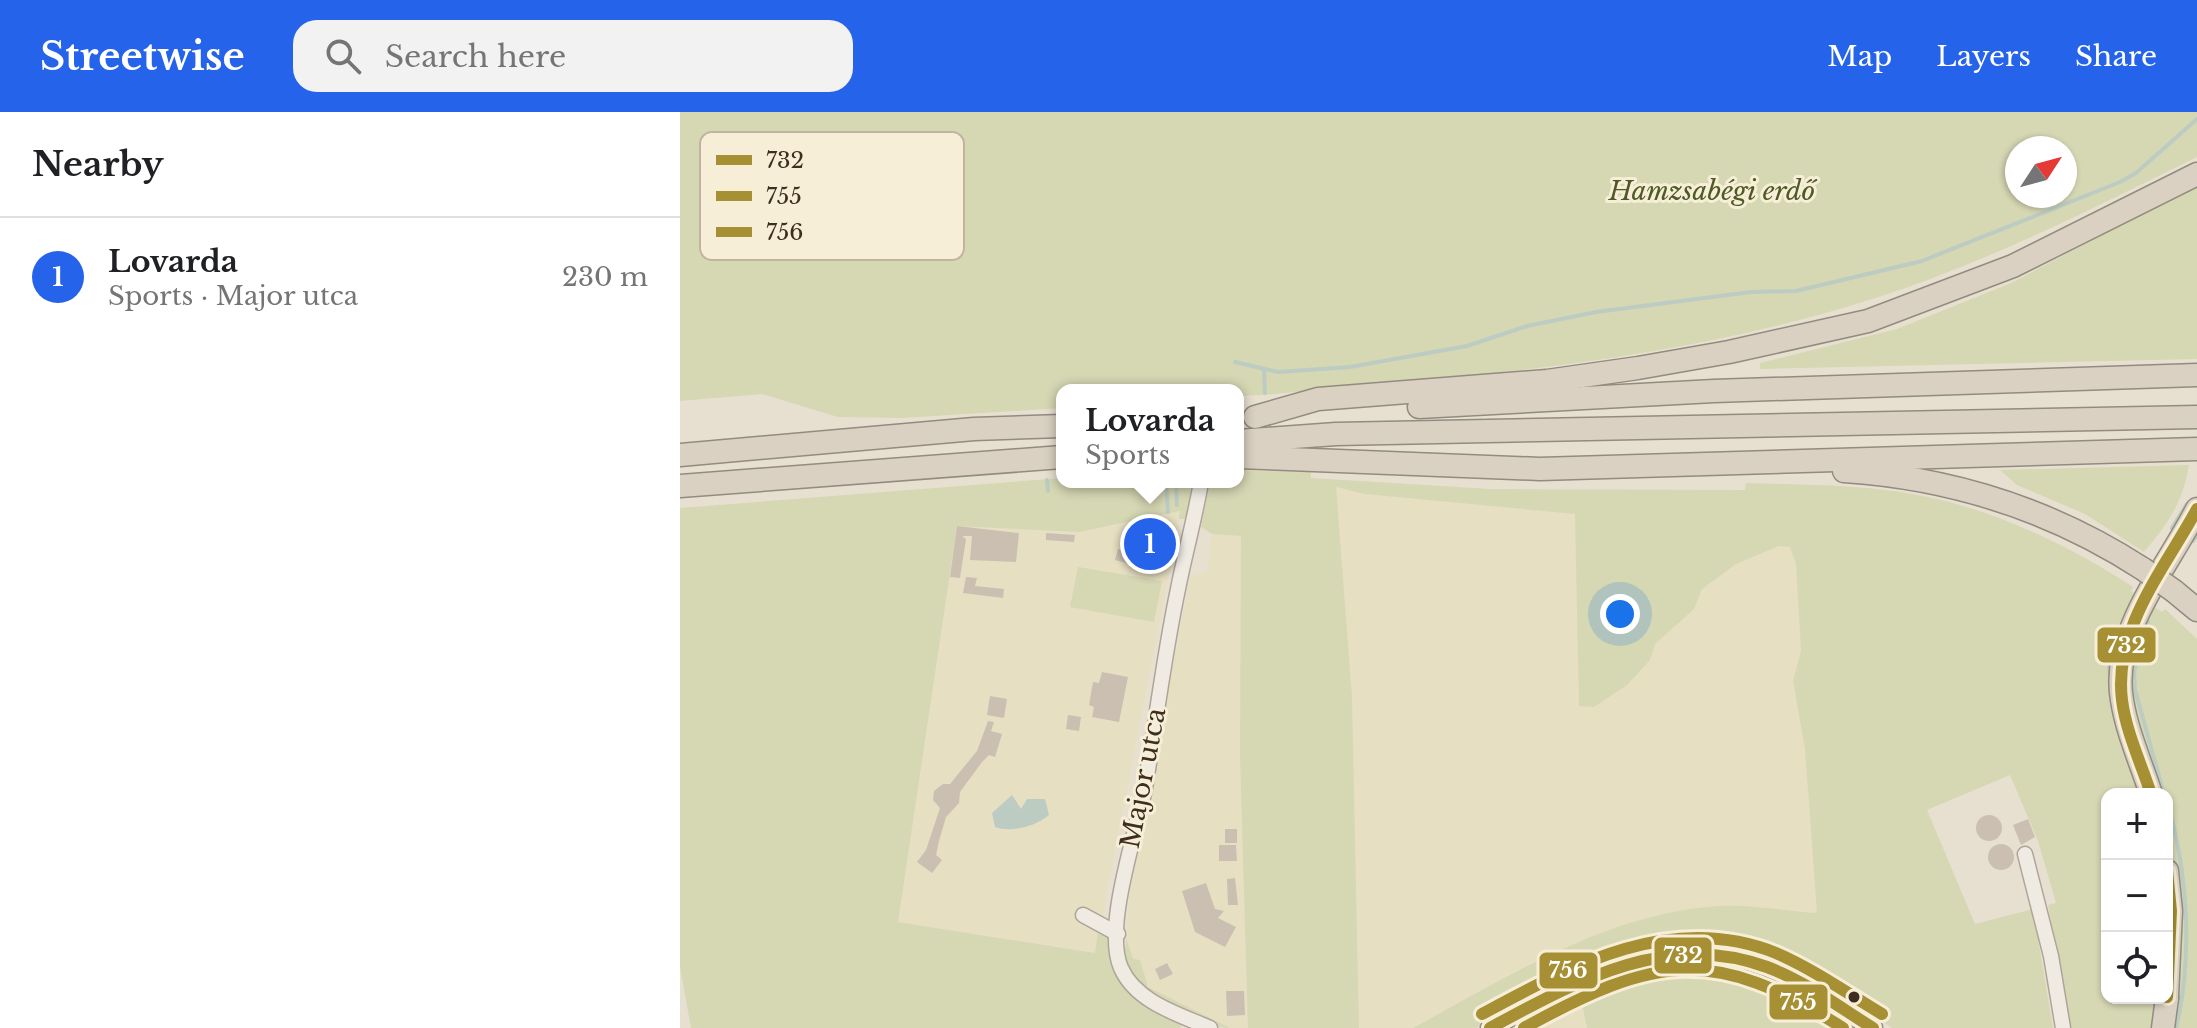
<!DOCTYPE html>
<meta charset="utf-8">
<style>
:root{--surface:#fff;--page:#f2f2f2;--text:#202124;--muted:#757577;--line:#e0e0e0;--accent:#2563eb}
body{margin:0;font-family:"Libre Baskerville",serif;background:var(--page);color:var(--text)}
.controls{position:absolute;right:24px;bottom:24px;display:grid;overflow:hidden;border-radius:16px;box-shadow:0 2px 6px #0004}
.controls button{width:72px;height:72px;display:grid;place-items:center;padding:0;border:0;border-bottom:2px solid var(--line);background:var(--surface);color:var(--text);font:40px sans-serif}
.compass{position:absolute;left:1325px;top:24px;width:72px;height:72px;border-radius:50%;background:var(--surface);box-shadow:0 2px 6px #0004;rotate:54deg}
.you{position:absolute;left:940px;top:502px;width:28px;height:28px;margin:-20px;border:6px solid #fff;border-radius:50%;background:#1a73e8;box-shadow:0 0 0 12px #1a73e833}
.badge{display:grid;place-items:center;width:52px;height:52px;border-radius:50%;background:var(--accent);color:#fff;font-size:26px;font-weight:700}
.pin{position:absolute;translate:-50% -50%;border:4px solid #fff;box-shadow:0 2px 8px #0006}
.popup{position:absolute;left:376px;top:272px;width:188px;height:104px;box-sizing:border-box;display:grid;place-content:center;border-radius:16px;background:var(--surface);filter:drop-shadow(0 2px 6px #0005);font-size:26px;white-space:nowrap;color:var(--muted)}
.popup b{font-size:30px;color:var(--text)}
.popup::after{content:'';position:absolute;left:50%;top:100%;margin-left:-16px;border:16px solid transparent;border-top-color:var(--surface)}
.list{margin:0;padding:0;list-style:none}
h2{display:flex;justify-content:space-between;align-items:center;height:104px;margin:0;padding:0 32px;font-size:34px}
h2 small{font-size:26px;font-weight:400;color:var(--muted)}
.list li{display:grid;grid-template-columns:52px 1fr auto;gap:24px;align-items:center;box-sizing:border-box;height:120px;padding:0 32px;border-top:2px solid var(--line)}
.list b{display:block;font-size:30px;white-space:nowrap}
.list p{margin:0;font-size:26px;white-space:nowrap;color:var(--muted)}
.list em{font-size:26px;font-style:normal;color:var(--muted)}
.icon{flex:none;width:44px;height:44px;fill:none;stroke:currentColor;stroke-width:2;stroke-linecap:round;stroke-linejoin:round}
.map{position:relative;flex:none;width:1517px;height:916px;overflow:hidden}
header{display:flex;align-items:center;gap:48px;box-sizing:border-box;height:112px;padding:0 40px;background:var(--accent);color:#fff}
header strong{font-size:38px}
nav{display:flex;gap:44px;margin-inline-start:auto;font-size:28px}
.search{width:560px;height:72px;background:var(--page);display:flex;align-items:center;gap:20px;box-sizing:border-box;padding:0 28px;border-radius:24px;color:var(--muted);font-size:30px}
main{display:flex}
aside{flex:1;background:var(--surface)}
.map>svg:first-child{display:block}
</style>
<header>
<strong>Streetwise</strong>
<div class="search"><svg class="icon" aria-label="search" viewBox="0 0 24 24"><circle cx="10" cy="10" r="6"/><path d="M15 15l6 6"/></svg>Search here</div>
<nav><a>Map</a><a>Layers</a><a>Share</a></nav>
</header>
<main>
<aside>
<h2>Nearby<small></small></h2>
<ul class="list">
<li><span class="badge">1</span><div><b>Lovarda</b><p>Sports · Major utca</p></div><em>230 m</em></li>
</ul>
</aside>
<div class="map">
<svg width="1517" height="916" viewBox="0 0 1517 916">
<rect width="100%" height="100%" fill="#e7e0d1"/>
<!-- farmland -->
<g fill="#e6dfc2">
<path d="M655,375l30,7 211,20 4,192 70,-46 5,-16 39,-35 8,-20 34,-25 43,-18 11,1 6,17 5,87 -8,30 12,68 12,165 -98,-8 -188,58 -118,64h-54l-7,-331z"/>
<path d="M501,399l-80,413 -2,29 -201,-31 59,-396 122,6z"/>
<path d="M532,422l29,2 -1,220 8,272h-18l-82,-41 -19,-34 -3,-15 3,-39 61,-322 17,-6z"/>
<path d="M899,877l8,39h-81z"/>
</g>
<!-- green -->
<g fill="#d6d7b3" fill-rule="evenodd">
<path d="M0,0h1517v45c-107,53 -213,107 -328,143 -195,62 -402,77 -605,95l-26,1v-6h-176v18l-160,10 -64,-1 -76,-23 -82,7zM1337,36h48v48h-48z"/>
<path d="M1517,73v174l-437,10v-6l137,-34 114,-46z"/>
<path d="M1509,353c-6,37 -21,59 -45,87l-59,-38 -68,-29 -17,-15z"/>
<path d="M558,358l73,2v6l179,11 255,1 1,-7c51,2 104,1 154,9 83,12 164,50 233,95l-2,4 31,21 3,-3 32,30v389h-130l-19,-123 8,-2 -18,-62 -28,-66 -83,35 48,114 58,-15 20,119h-161l-48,-33 -3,3 -112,-49 -169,34 -84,45h-63c96,-52 193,-114 305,-122 32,-2 67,5 99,7l-12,-164 -12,-68 8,-30 -5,-87 -6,-17 -11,-1 -43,18 -34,25 -8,20 -39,35 -5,16 -23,25 -33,22 -15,-1 -4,-192 -210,-20 -29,-7 16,210 7,331h-111l-8,-272 1,-220 -29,-2 -11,-7 9,-45h28zM1427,682h60v204h-60z"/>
<path d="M382,366v4h129l-3,37h-9l1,-8 -101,21 -122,-6 -59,396 197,31 3,-22 4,-2 10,12 1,22 71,59 -4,6h-489l-11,-61v-459z"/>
<path d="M398,455l84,14 -8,41 -84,-15z"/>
<path d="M446,826l7,21 7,1 8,27 82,41c-28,0 -96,-37 -104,-64 -3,-7 0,-18 0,-26z"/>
<path d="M1035,849c39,10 72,23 106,45l-4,10 32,12h-262l-8,-39 77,-27z"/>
</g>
<!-- water -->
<path fill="#bcccc2" d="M332,683l9,14 6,-10h18l4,16c-13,11 -37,18 -54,12l-3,-14z"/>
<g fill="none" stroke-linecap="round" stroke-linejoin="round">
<!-- stream -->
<g stroke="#bcccc2" stroke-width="4">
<path d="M555,250l43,10 72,-5 117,-21 60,-20 69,-14 155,-20 45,-1 126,-30 198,-79 16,-9 61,-54"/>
<path d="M584,258l1,23"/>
<path d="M367,368l1,11"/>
<path d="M486,370l2,30"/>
<path d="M496,370l1,23"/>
<path d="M1492,416l15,-24"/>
<path d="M1513,429l4,-6"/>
<path d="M1468,510l-14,50 1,18 29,104"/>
<path d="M1432,592l-3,-37 13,-43"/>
<path d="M1487,690c21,69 26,156 9,226"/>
</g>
</g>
<!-- building -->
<g fill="#cbbfb2">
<path d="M277,414l62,7 -3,29 -46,-2 2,-24h-10l4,3 -6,39 -10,-1z"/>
<path d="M366,421l29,2 -1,7 -28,-2z"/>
<path d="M438,437l35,8 -3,12 -35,-9z"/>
<path d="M286,465l11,1 -2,8 29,3 -1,9 -40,-5z"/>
<path d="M422,560l26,5 -9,45 -27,-5 2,-10 -5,-2 4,-23 6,1z"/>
<path d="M310,584l17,3 -3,19 -17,-3z"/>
<path d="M388,603l13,2 -2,14 -13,-2z"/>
<path d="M308,609l6,1 -3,9 11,3 -7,23 -6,-2 -7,7 -22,30 -1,11 -13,14 -7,24 -3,14 6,5 -10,13 -15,-11 9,-12 14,-42 -7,-8 1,-9 9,-7h7l27,-33z"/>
<circle cx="1309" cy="716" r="13"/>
<path d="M1348,707l7,18 -14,8 -8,-20z"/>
<rect x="545" y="717" width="12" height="14"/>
<circle cx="1321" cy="745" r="13"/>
<path d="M539,733h17l1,16h-18z"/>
<path d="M555,766l3,27h-10l-1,-26z"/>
<path d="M526,771l9,26 9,2 -6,7 18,9 -11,20 -30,-15 -13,-41z"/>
<path d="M487,851l6,11 -13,6 -5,-11z"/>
<path d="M546,879h18l1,24 -18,1z"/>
</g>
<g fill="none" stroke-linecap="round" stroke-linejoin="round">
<!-- minor-tunnel -->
<path stroke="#c5bcae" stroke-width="14" stroke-dasharray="14 7" stroke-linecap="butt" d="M537,278v-1"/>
<defs>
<g id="minor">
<path d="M521,370c-6,36 -16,71 -23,107 -14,66 -22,133 -33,199 -8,44 -42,139 -24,180 15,34 57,46 89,60"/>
<path d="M1345,742l26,102 12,72"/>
<path d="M403,803l35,19"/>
</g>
<path id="major" d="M810,916c87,-47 176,-102 277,-61 37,15 72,40 106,61"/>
<g id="highway">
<path d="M739,295l295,-16 483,-16"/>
<path d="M575,305l63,-18 229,-18 91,-13 91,-16 139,-31 145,-55 184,-92"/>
<path d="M558,329l98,-7 861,-17"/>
<path d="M0,343l294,-26 88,-3"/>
<path d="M558,345l302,12 657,-20"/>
<path d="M1164,359c108,7 208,39 299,98"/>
<path d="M0,374l382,-29"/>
<path d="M1494,479l23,19"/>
<path d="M1471,682c-10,-31 -24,-62 -29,-94 -12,-68 46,-133 75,-191"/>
<path d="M1487,759l4,40 -4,86"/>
<path d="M1483,916l4,-30"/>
</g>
</defs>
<!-- minor casing -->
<use href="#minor" stroke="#ada599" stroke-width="17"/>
<!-- major casing -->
<use href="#major" stroke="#928b80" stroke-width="21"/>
<!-- highway casing -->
<use href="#highway" stroke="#928b80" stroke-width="25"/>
<!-- minor -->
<use href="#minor" stroke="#efebe3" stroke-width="14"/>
<!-- major -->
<use href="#major" stroke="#e6e1d4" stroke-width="18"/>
<!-- highway -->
<use href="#highway" stroke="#dad1c2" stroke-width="22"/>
<defs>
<path id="highway-bridge" d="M1463,457l31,22"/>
</defs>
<!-- highway-bridge casing -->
<use href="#highway-bridge" stroke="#928b80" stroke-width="25" stroke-linecap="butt"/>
<!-- highway-bridge -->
<use href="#highway-bridge" stroke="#dad1c2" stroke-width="22"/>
<defs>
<g id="bus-1">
<path d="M1471,682c-10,-31 -25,-62 -29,-94 -9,-71 43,-132 75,-191"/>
<path d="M1487,759l4,40 -4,86"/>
<path d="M810,916c87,-47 177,-98 277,-61 38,14 72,40 106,61"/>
</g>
<path id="bus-2" d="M844,916c131,-72 189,-83 319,0"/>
<path id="bus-3" d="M802,902c91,-49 189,-103 294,-61 37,16 71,40 106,61"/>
</defs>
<!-- bus-1 casing -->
<use href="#bus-1" stroke="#f7eed8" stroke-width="18"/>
<!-- bus-2 casing -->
<use href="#bus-2" stroke="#f7eed8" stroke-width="18"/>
<!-- bus-3 casing -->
<use href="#bus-3" stroke="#f7eed8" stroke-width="18"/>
<!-- bus-1 -->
<use href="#bus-1" stroke="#a69033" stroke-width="12"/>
<!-- bus-2 -->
<use href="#bus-2" stroke="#a69033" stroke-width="12"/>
<!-- bus-3 -->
<use href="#bus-3" stroke="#a69033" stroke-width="12"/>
</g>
<!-- markers -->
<circle fill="#3d2e20" stroke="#f7eed8" stroke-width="3" cx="1174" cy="885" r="7"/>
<g text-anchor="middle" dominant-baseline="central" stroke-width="6" stroke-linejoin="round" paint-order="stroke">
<!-- park labels -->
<g font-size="26" font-style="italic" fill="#4d5a26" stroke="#f7eed8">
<text x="1032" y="79">Hamzsabégi erdő</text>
</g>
<!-- street labels -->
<g font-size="26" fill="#3d2e20" stroke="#f7eed8">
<text transform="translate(463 666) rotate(-79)">Major utca</text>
</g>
</g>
<!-- legend -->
<rect x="20" y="20" width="264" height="128" rx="12" fill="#f7eed8" stroke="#bfb4a1" stroke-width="2"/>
<rect x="36" y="43" width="36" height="10" fill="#a69033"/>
<rect x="36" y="79" width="36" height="10" fill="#a69033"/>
<rect x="36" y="115" width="36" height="10" fill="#a69033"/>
<g font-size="22" fill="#3d2e20">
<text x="86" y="56">732</text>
<text x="86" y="92">755</text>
<text x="86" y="128">756</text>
</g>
<g stroke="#f7eed8" stroke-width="3">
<rect x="1416" y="514" width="61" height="38" rx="8" fill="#a69033"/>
<rect x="973" y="824" width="60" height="39" rx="8" fill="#a69033"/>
<rect x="858" y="839" width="61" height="39" rx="8" fill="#a69033"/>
<rect x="1088" y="871" width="61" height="38" rx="8" fill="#a69033"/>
</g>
<g font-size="22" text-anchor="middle" font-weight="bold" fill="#fff">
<text x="1446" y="541">732</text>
<text x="1003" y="851">732</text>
<text x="888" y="866">756</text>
<text x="1118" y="898">755</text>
</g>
</svg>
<div class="controls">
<button>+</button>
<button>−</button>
<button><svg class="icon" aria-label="locate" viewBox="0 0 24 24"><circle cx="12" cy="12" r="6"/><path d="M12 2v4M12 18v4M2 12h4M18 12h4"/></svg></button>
</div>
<svg class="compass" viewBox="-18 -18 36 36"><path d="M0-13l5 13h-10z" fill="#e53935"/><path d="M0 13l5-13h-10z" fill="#757577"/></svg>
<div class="you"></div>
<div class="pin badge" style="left:470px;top:432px">1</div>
<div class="popup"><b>Lovarda</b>Sports</div>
</div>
</main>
